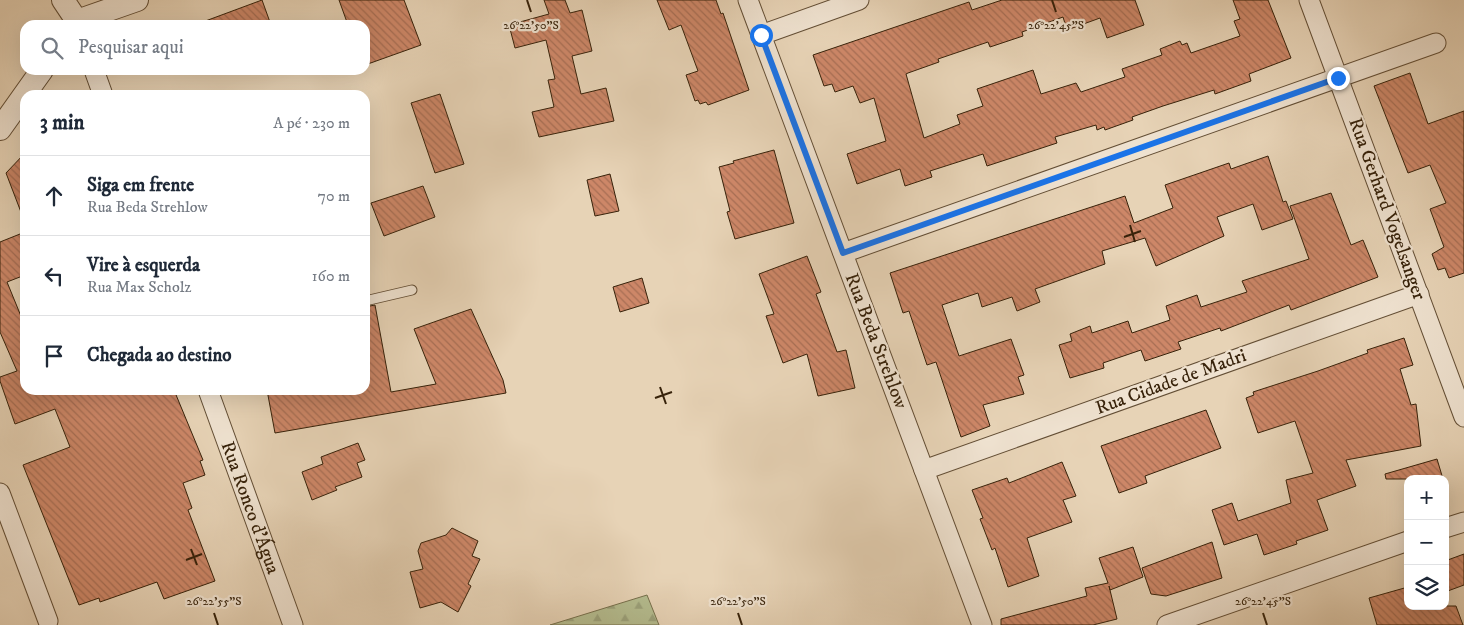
<!DOCTYPE html>
<html lang="pt">
<meta charset="utf-8">
<style>
:root{--surface:#fff;--page:#f2f2f3;--text:#1f2937;--muted:#747a83;--line:#e0e1e3}
body{margin:0;font-family:"IM FELL DW Pica",serif;background:var(--page);color:var(--text)}
.controls{position:absolute;right:15px;bottom:15px;display:grid;overflow:hidden;border-radius:10px;box-shadow:0 5px 20px #0002}
.controls button{width:45px;height:45px;display:grid;place-items:center;padding:0;border:0;border-bottom:1px solid var(--line);background:var(--surface);color:var(--text);font:25px sans-serif}
.stop{position:absolute;width:15px;height:15px;margin:-11px;border:4px solid #1a73e8;border-radius:50%;background:#fff}
.stop.end{background:#1a73e8;border-color:#fff;box-shadow:0 1px 5px #0008}
.list{margin:0;padding:0;list-style:none}
h2{display:flex;justify-content:space-between;align-items:center;height:65px;margin:0;padding:0 20px;font-size:21px}
h2 small{font-size:16px;font-weight:400;color:var(--muted)}
.list li{display:grid;grid-template-columns:32px 1fr auto;gap:15px;align-items:center;box-sizing:border-box;height:80px;padding:0 20px;border-top:1px solid var(--line)}
.list b{display:block;font-size:19px;white-space:nowrap}
.list p{margin:0;font-size:16px;white-space:nowrap;color:var(--muted)}
.list em{font-size:16px;font-style:normal;color:var(--muted)}
.icon{flex:none;width:28px;height:28px;fill:none;stroke:currentColor;stroke-width:2;stroke-linecap:round;stroke-linejoin:round}
.map{position:relative;flex:none;width:1464px;height:625px;overflow:hidden}
.search{position:absolute;background:var(--surface);box-shadow:0 5px 20px #0002;left:20px;top:20px;width:350px;height:55px;display:flex;align-items:center;gap:12px;box-sizing:border-box;padding:0 18px;border-radius:15px;color:var(--muted);font-size:19px}
.panel{position:absolute;background:var(--surface);box-shadow:0 5px 20px #0002;left:20px;top:90px;width:350px;height:305px;border-radius:15px}
.map>svg:first-child{display:block}
</style>
<div class="map">
<svg width="1464" height="625" viewBox="0 0 1464 625">
<defs>
<pattern id="forest-firs" width="22" height="20" patternUnits="userSpaceOnUse" patternTransform="scale(1.25)"><rect width="22" height="20" fill="#b4bc8f"/><path d="M5 1l3.5 6h-7zM16 11l3.5 6h-7z" fill="#9ba17a"/></pattern>
<pattern id="building-back-hatch" width="6" height="6" patternUnits="userSpaceOnUse" patternTransform="scale(1.25)"><rect width="6" height="6" fill="#cd8768"/><path d="M-1 5l2 2M0 0l6 6M5-1l2 2" fill="none" stroke="#a76e54"/></pattern>
</defs>
<rect width="100%" height="100%" fill="#e7d3b6"/>
<filter id="stains"><feTurbulence type="fractalNoise" baseFrequency=".004" numOctaves="4"/><feColorMatrix values="0 0 0 0 .2 0 0 0 0 .09 0 0 0 0 .02 0 0 0 .5 -.17"/></filter>
<radialGradient id="worn" r=".72"><stop offset=".6" stop-color="#630" stop-opacity="0"/><stop offset="1" stop-color="#630" stop-opacity=".3"/></radialGradient>
<!-- forest -->
<path fill="url(#forest-firs)" stroke="#766f4c" d="M647,595l12,30h-109z"/>
<!-- building -->
<g fill="url(#building-back-hatch)" stroke="#37220a">
<path d="M262,0l9,25h-70l-1,-2z"/>
<path d="M339,0h65l17,45 -56,20v-40h-17z"/>
<path d="M544,0h21l5,13 12,-3 10,41 -20,5 9,38 25,-6 8,33 -75,16 -7,-25 22,-5 -6,-27 7,-1 -9,-39 -31,8 -6,-23 40,-11z"/>
<path d="M657,0h59l5,14 2,-1 26,77 -41,15 -2,-3 -6,2 -2,-4 -3,1 -9,-26 12,-4 -17,-46 -12,5z"/>
<path d="M1002,0h133l9,25 -37,13 -7,-20 -33,12 -4,-13 -41,15 1,4 -33,11 -2,-5 -50,17 1,3 -31,11 -2,1 18,64 36,-14 -3,-9 26,-9 -6,-17 56,-19 8,24 35,-11 5,9 44,-15 -3,-8 40,-14 -2,-6 20,-8 2,4 5,-2 4,10 49,-17 -6,-15 6,-2 -7,-19h35l23,58 -42,16 2,7 -36,13 -1,-4 -51,16 -31,11 1,3 -28,10 -1,-3 -7,3 -1,-5 -41,12 2,6 -70,23 -4,-12 -53,17 2,6 -27,9 -5,-17 -43,15 -10,-30 39,-13 -12,-43 -14,5 -7,-17 -18,6 -3,-8 -8,2 -11,-31 156,-53 3,8z"/>
<path d="M1410,73l18,51 36,-13v162l-15,5 -4,-10 -7,2 -6,-16 12,-7 -14,-38 16,-6 -16,-38 -22,8 -34,-87z"/>
<path d="M440,94l24,70 -29,9 -24,-70z"/>
<path d="M774,150l20,73 -59,16 -8,-27 3,-1 -11,-44 15,-4 -1,-2z"/>
<path d="M25,153v67h-1l-18,-47z"/>
<path d="M1268,156l15,46 3,-1 7,18 -31,11 -9,-26 -36,13 7,19 -68,30 -11,-28 -43,13 3,13 -70,25 5,13 -23,9 -5,-14 -30,10 -4,-14 -36,12 17,51 52,-17 13,36 -6,2 6,17 -41,11 7,21 -29,11 -25,-75 -9,3 -18,-54 -6,2 -13,-40 235,-77 9,27 39,-15 -8,-23 64,-22 2,6z"/>
<path d="M610,174l9,37 -24,5 -8,-36z"/>
<path d="M423,186l12,31 -51,19 -13,-33z"/>
<path d="M1331,193l20,52 12,-5 15,37 -87,33 -2,-5 -68,26 -1,-3 -42,14 3,7 -36,12 -4,-11 -38,13 1,5 -34,10 -11,-33 13,-4 -2,-7 20,-8 2,7 36,-12 4,12 38,-13 -4,-14 31,-11 4,12 46,-15 -5,-11 67,-22 -19,-53z"/>
<path d="M25,232v43l-18,7 18,44v64h149l29,70 -3,1 5,14 -22,8 9,25 -4,2 27,71 -51,18 -7,-17 -57,20 -1,-4 -20,7 -56,-140 47,-18 -15,-38 -40,15 -15,-43v-4l17,-6 -17,-39v-90z"/>
<path d="M807,256l14,36 -5,2 21,58 9,-2 9,38 -37,8 -11,-42 -24,9 -17,-47 8,-2 -15,-40z"/>
<path d="M642,278l7,25 -29,9 -7,-25z"/>
<path d="M375,305l16,87 45,-8 -22,-55 57,-20 32,71 3,13 -231,40 -8,-43h98v-83z"/>
<path d="M1404,338l9,27 -13,4 11,36 5,-1 5,42 -75,14 10,26 -39,14 11,30 -32,11 1,3 -33,11 -7,-21 -33,11 -12,-35 20,-7 6,18 53,-18 -5,-23 27,-7 -18,-52 -37,12 -12,-35 8,-3 -1,-3 65,-21 50,-18 -1,-3z"/>
<path d="M1206,410l15,38 -76,28 2,7 -28,10 -18,-47z"/>
<path d="M358,443l7,17 -8,3 5,14 -27,10 2,3 -25,10 -10,-28 21,-8 -2,-7z"/>
<path d="M1437,459l6,20h-57l-1,-5z"/>
<path d="M1062,462l14,34 -13,4 9,22 -45,16 12,38 -31,11 -13,-39 -3,2 -12,-31 3,-1 -11,-28 35,-12 2,5z"/>
<path d="M452,528l26,13 -6,15 8,3 -12,25 3,2 -13,26 -17,-10 -21,6 -10,-36 13,-3 -5,-18 3,-8 25,-8z"/>
<path d="M1212,542l10,36 -56,18 -15,-2 -9,-26z"/>
<path d="M1133,547l10,30 -33,13 -1,-4 8,33 -24,6h-92v-6l86,-23 -2,-8 23,-5 -9,-25z"/>
<path d="M1464,554v31l-19,7v-31z"/>
<path d="M1408,587v19h48l7,19h-86l-8,-27z"/>
</g>
<g fill="none" stroke-linecap="round" stroke-linejoin="round">
<defs>
<path id="service" d="M365,301l47,-11"/>
<g id="minor">
<path d="M748,0l234,625"/>
<path d="M1309,0l155,417"/>
<path d="M761,35l98,-35"/>
<path d="M94,70l9,25"/>
<path d="M843,253l593,-210"/>
<path id="s1" d="M208,390l85,235"/>
<path d="M924,470l495,-176"/>
<path d="M0,493l48,128"/>
<path d="M1445,528l19,-6"/>
<path d="M1167,625l241,-84"/>
</g>
<g id="tertiary">
<path d="M63,0l14,21"/>
<path d="M77,21l60,-21"/>
<path d="M0,129l42,-59"/>
</g>
</defs>
<!-- service casing -->
<use href="#service" stroke="#634e35" stroke-width="11"/>
<!-- minor casing -->
<use href="#minor" stroke="#634e35" stroke-width="21"/>
<!-- tertiary casing -->
<use href="#tertiary" stroke="#634e35" stroke-width="24"/>
<!-- service -->
<use href="#service" stroke="#efe2d0" stroke-width="9"/>
<!-- minor -->
<use href="#minor" stroke="#efe2d0" stroke-width="19"/>
<!-- tertiary -->
<use href="#tertiary" stroke="#efe2d0" stroke-width="22"/>
</g>
<g fill="none" stroke-linecap="round" stroke-linejoin="round">
<!-- route -->
<path stroke="#1a73e8" stroke-width="6" d="M761,35l82,218 495,-175"/>
</g>
<!-- ticks -->
<path fill="none" stroke="#37220a" stroke-width="2" d="M527,0l4,12M1052,0l4,12M1130,225l5,17M1124,237l17,-6M660,387l6,17M655,398l17,-6M191,549l6,16M186,560l16,-6M214,613l4,12M738,613l4,12M1263,613l4,12"/>
<g text-anchor="middle" dominant-baseline="central" stroke-width="4.5" stroke-linejoin="round" paint-order="stroke">
<!-- street labels -->
<g font-size="19" fill="#37220a" stroke="#efe2d0">
<text transform="translate(1387 209) rotate(70)">Rua Gerhard Vogelsanger</text>
<text transform="translate(876 341) rotate(69)">Rua Beda Strehlow</text>
<text transform="translate(1171 382) rotate(-20)">Rua Cidade de Madri</text>
<text stroke="none"><textPath href="#s1" startOffset="125">Rua Ronco d’Água</textPath></text>
</g>
</g>
<g font-size="12" text-anchor="middle" fill="#37220a" stroke="#efe2d0" stroke-width="4.5" stroke-linejoin="round" paint-order="stroke">
<text x="531" y="29">26°22'50"S</text>
<text x="1056" y="29">26°22'45"S</text>
<text x="214" y="605">26°22'55"S</text>
<text x="738" y="605">26°22'50"S</text>
<text x="1263" y="605">26°22'45"S</text>
</g>
<rect width="100%" height="100%" filter="url(#stains)"/>
<rect width="100%" height="100%" fill="url(#worn)"/>
</svg>
<div class="controls">
<button>+</button>
<button>−</button>
<button><svg class="icon" aria-label="layers" viewBox="0 0 24 24"><path d="M12 4l9 5-9 5-9-5zM3 14l9 5 9-5"/></svg></button>
</div>
<div class="stop" style="left:761px;top:35px"></div>
<div class="stop end" style="left:1338px;top:78px"></div>
<div class="search"><svg class="icon" aria-label="search" viewBox="0 0 24 24"><circle cx="10" cy="10" r="6"/><path d="M15 15l6 6"/></svg>Pesquisar aqui</div>
<section class="panel">
<h2>3 min<small>A pé · 230 m</small></h2>
<ul class="list">
<li><svg class="icon" aria-label="ahead" viewBox="0 0 24 24"><path d="M12 20V5M6 11l6-6 6 6"/></svg><div><b>Siga em frente</b><p>Rua Beda Strehlow</p></div><em>70 m</em></li>
<li><svg class="icon" aria-label="left" viewBox="0 0 24 24"><path d="M17 20v-9H6M10 6l-5 5 5 5"/></svg><div><b>Vire à esquerda</b><p>Rua Max Scholz</p></div><em>160 m</em></li>
<li><svg class="icon" aria-label="arrive" viewBox="0 0 24 24"><path d="M6 21V4h12l-3 4 3 4H6"/></svg><div><b>Chegada ao destino</b></div></li>
</ul>
</section>
</div>
